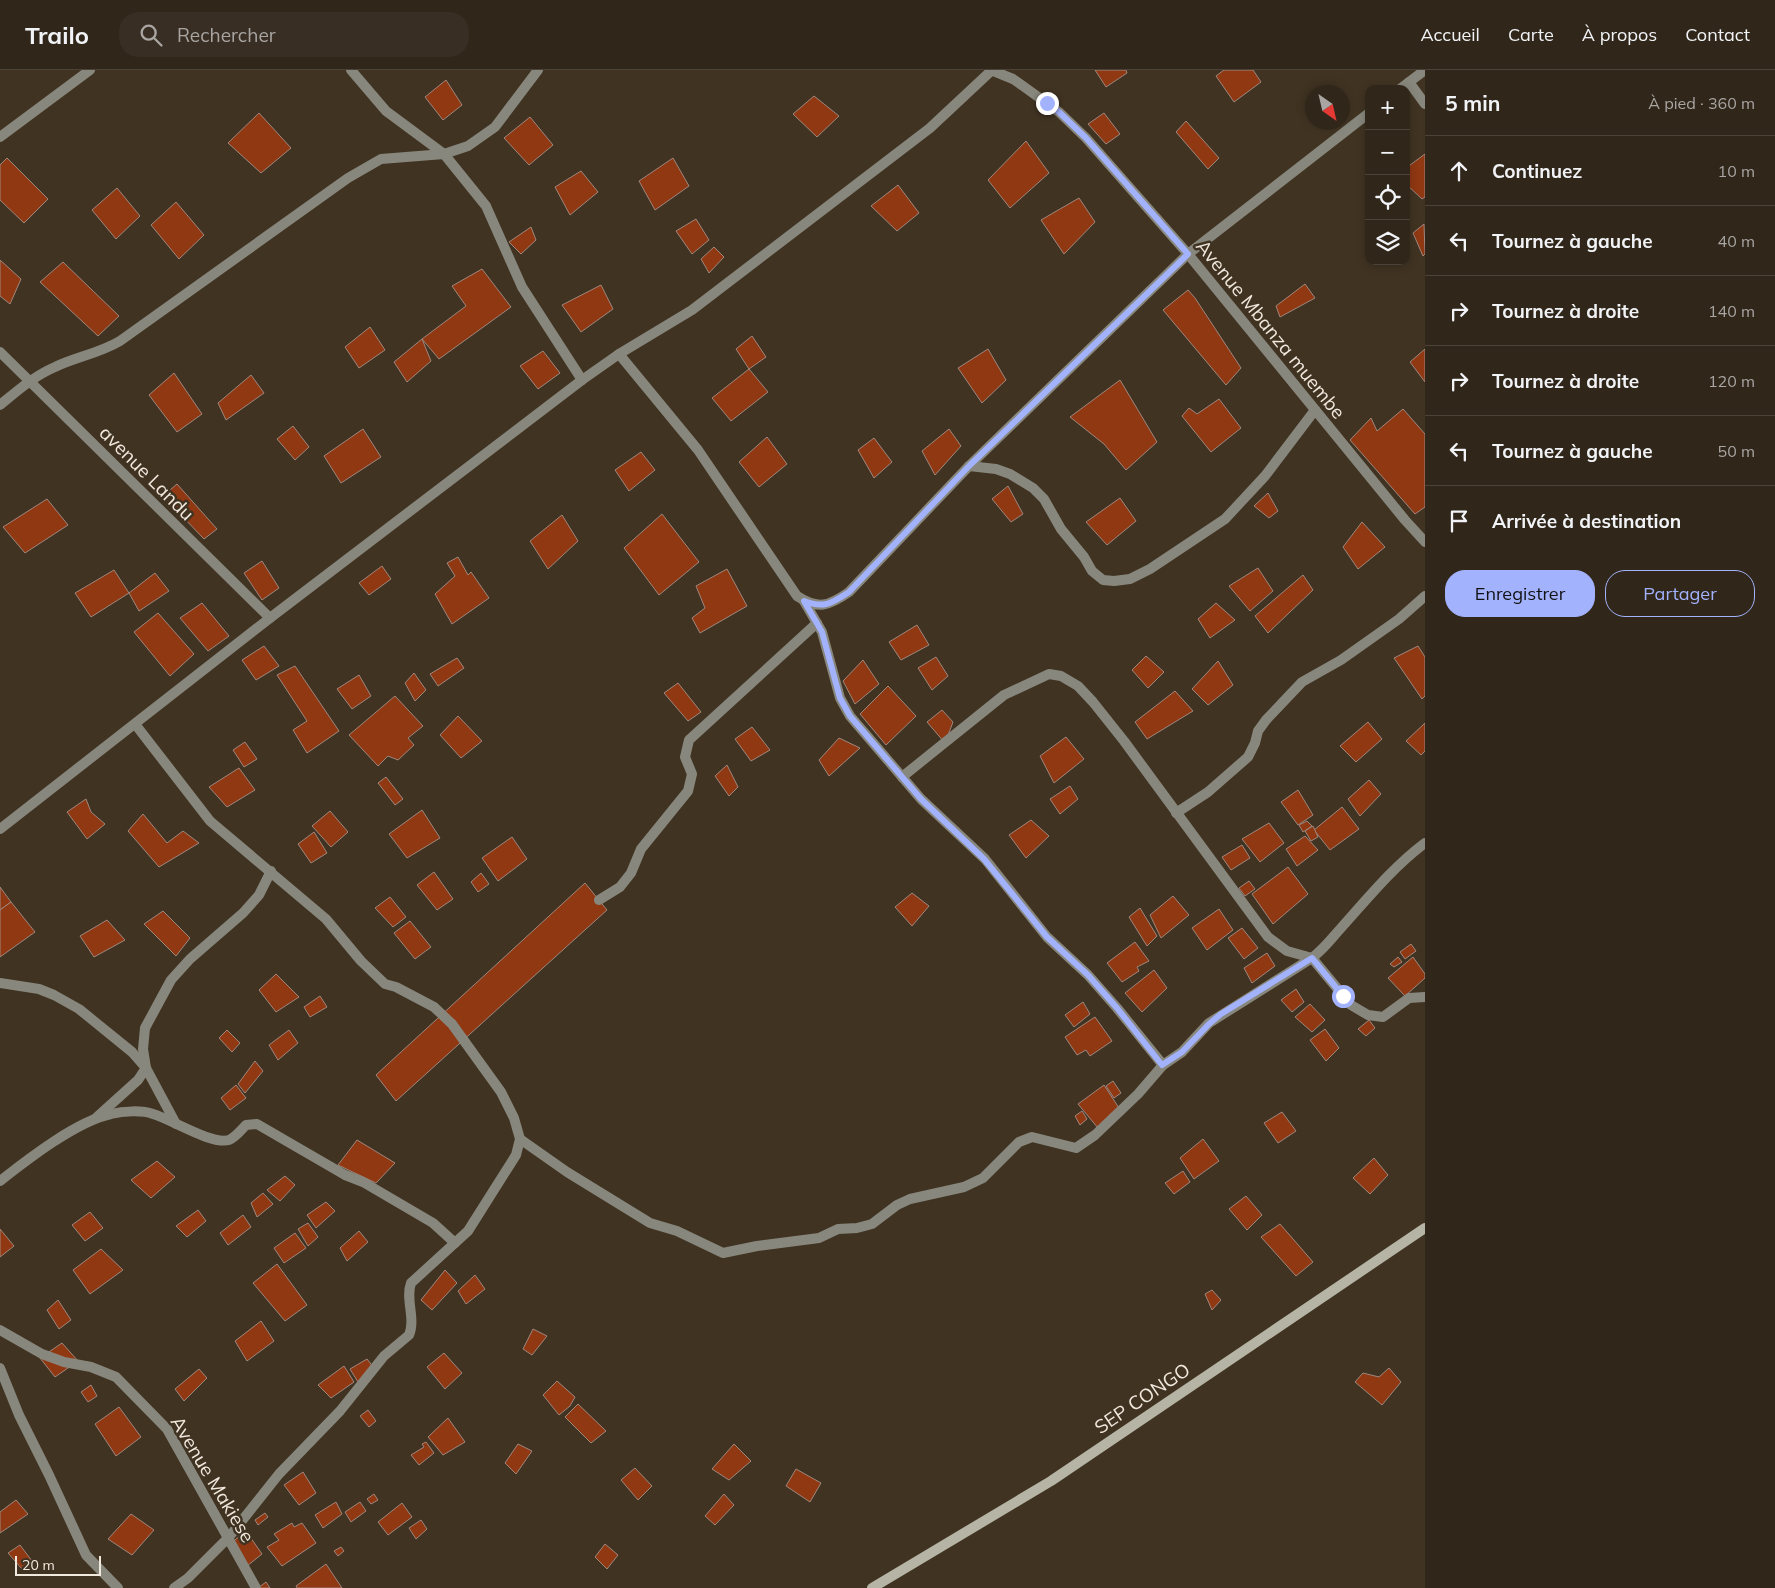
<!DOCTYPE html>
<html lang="fr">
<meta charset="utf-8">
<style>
:root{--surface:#30261a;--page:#382e23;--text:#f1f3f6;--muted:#a8a5a2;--line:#4b4339;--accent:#a3b2fd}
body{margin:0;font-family:Mulish,sans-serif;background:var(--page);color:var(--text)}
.controls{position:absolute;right:15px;top:15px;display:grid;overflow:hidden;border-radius:10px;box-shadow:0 2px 8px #0003}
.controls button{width:45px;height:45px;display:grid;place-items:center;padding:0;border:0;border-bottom:1px solid var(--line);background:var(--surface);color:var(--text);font:25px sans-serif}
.compass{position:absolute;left:1305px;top:15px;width:45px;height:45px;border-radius:50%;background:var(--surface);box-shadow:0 2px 8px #0003;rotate:146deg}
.scale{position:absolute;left:15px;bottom:12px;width:86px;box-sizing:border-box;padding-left:5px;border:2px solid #f1e9de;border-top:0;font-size:14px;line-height:18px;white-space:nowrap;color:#f1e9de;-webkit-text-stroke:4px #403322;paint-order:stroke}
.stop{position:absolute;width:15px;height:15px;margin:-11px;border:4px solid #a3b2fd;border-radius:50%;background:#fff}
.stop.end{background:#a3b2fd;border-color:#fff;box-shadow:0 1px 5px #0008}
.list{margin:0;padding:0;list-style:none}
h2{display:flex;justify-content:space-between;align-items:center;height:65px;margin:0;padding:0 20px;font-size:21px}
h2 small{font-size:16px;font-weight:400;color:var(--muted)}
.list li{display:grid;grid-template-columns:32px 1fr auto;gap:15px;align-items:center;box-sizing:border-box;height:70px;padding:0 20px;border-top:1px solid var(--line)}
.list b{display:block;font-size:19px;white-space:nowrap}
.list em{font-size:16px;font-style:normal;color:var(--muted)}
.actions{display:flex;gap:10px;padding:15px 20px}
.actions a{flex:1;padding:11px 0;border:1px solid var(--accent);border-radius:20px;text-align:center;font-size:18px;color:var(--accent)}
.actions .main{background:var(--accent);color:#111}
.icon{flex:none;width:28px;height:28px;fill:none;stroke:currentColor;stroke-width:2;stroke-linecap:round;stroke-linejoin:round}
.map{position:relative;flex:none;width:1425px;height:1518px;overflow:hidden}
header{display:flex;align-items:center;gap:30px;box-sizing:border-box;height:70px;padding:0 25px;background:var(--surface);border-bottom:1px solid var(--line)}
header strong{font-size:24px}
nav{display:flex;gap:28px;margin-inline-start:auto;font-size:18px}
.search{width:350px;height:45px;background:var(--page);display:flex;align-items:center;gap:12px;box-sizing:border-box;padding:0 18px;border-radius:20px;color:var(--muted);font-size:19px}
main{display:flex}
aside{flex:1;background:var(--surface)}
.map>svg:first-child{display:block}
</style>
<header>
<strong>Trailo</strong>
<div class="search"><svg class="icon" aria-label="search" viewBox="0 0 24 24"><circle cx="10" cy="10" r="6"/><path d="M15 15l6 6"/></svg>Rechercher</div>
<nav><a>Accueil</a><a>Carte</a><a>À propos</a><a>Contact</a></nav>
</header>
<main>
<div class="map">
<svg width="1425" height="1518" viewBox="0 0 1425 1518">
<rect width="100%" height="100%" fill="#403322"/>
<!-- building -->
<g fill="#8f3812" stroke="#a0877e">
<path d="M1095,0h31l1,3 -21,14z"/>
<path d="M1224,0h29l8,12 -27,20 -18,-26z"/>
<path d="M446,10l16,25 -19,15 -18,-23z"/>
<path d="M814,26l25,20 -22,21 -24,-23z"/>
<path d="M259,43l32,35 -30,25 -33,-30z"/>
<path d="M1104,43l16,21 -14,10 -18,-20z"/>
<path d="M530,47l23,28 -24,20 -25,-27z"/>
<path d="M1186,51l33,37 -11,11 -32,-37z"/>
<path d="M1026,71l23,32 -39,35 -22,-28z"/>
<path d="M1425,84v43l-3,2 -16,-15v-16z"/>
<path d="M7,88l41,41 -24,24 -24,-23v-35z"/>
<path d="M673,88l16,28 -34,24 -16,-29z"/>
<path d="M581,101l17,21 -28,23 -15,-28z"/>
<path d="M898,115l21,28 -22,18 -26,-25z"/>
<path d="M117,118l23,28 -24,23 -24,-29z"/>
<path d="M1079,128l16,24 -31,32 -23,-34z"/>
<path d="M176,132l28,33 -25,24 -28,-34z"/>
<path d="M696,149l13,21 -17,14 -16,-23z"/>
<path d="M1424,154l1,30 -2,2 -10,-23z"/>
<path d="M531,157l5,13 -15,14 -12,-12z"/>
<path d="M714,177l10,10 -15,16 -8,-14z"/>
<path d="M0,190l21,19 -11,25 -10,-8z"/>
<path d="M63,192l56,54 -21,20 -58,-54z"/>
<path d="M482,199l29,38 -72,52 -17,-20 44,-33 -14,-20z"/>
<path d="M1305,214l10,14 -35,19 -4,-11z"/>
<path d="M601,215l12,24 -32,23 -19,-27z"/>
<path d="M1188,220l7,8 46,70 -15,17 -63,-75z"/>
<path d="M370,257l15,23 -26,18 -14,-21z"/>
<path d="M752,266l14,21 -17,12 -13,-20z"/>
<path d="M422,269l9,22 -24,21 -13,-20z"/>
<path d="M988,279l18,31 -24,23 -24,-35z"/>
<path d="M1425,279v33l-15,-20z"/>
<path d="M543,281l17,22 -22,16 -18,-23z"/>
<path d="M749,299l19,23 -37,29 -19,-23z"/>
<path d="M174,303l28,41 -25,18 -28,-37z"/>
<path d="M251,305l13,18 -38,27 -8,-17z"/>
<path d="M1120,310l37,62 -31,28 -22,-26 -34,-27z"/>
<path d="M1219,329l22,29 -30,24 -29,-36 7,-8 8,6z"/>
<path d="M1403,339l22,25v73l-10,7 -65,-74 21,-22 6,13z"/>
<path d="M293,356l16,21 -14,13 -18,-21z"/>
<path d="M363,359l18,28 -40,26 -17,-27z"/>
<path d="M949,359l12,17 -26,29 -13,-24z"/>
<path d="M767,367l20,27 -28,23 -20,-25z"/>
<path d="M874,368l18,24 -18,16 -16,-28z"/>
<path d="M641,382l14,18 -26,21 -14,-21z"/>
<path d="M177,414l40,45 -13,10 -41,-43z"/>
<path d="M1008,416l15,28 -12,8 -19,-23z"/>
<path d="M1268,423l10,18 -9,7 -15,-12z"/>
<path d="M1120,428l16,23 -29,24 -21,-23z"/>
<path d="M47,429l21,26 -43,28 -22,-26z"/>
<path d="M662,444l37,48 -40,33 -35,-47z"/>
<path d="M562,445l16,26 -30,28 -18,-28z"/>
<path d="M1362,452l23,25 -27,22 -15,-22z"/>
<path d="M458,487l10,18 3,-3 18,26 -37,26 -17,-30 20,-18 -8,-13z"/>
<path d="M262,491l17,27 -17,12 -18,-27z"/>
<path d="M382,496l9,13 -22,16 -10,-12z"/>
<path d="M1258,498l15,23 -23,20 -21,-25z"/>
<path d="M727,499l20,37 -47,27 -8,-15 13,-10 -9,-22z"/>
<path d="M114,500l15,23 -38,24 -16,-24z"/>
<path d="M155,503l14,18 -30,20 -10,-18z"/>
<path d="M1303,505l10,15 -45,43 -13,-17z"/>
<path d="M202,533l27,33 -21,15 -28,-33z"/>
<path d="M1216,533l19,17 -25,18 -12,-19z"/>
<path d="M158,543l36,41 -24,22 -36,-44z"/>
<path d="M917,555l12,20 -28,15 -12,-18z"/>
<path d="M264,576l15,20 -23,14 -14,-20z"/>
<path d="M1418,576l7,11v39l-3,3 -28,-41z"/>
<path d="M1146,586l18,16 -16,16 -16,-18z"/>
<path d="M936,587l12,19 -16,14 -14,-22z"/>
<path d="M457,588l7,10 -26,18 -8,-12z"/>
<path d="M863,590l16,24 -24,20 -12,-23z"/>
<path d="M1218,591l15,24 -25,20 -16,-16z"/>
<path d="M295,596l44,65 -32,22 -14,-23 14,-9 -30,-46z"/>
<path d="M414,603l12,17 -11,11 -10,-18z"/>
<path d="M359,605l12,21 -19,13 -15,-20z"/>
<path d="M678,613l23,29 -13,9 -24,-28z"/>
<path d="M888,616l28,30 -30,29 -26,-31z"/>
<path d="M1175,621l18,20 -46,28 -12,-17z"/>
<path d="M395,626l28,30 -15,12 6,7 -16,15 -10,-4 -10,10 -29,-31z"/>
<path d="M942,640l11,12 -8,21 -18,-21z"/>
<path d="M458,646l24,25 -21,17 -21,-23z"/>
<path d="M1368,652l14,17 -26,23 -16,-16z"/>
<path d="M1425,653v28l-4,4 -15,-14z"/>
<path d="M752,657l18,23 -19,11 -16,-22z"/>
<path d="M1066,667l18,22 -30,24 -14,-27z"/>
<path d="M839,668l21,10 -31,28 -10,-16z"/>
<path d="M245,672l12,17 -13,8 -11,-17z"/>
<path d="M727,695l11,22 -9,9 -14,-20z"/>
<path d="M239,698l16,22 -28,17 -18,-20z"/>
<path d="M386,707l17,22 -8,6 -17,-22z"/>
<path d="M1369,710l12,14 -21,22 -12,-17z"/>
<path d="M1070,716l8,13 -18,15 -10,-15z"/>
<path d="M1298,720l15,25 -15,10 -17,-23z"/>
<path d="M86,729l5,13 14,12 -18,15 -20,-27z"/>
<path d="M1342,737l17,22 -29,21 -16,-20z"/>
<path d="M422,740l18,28 -33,20 -18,-24z"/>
<path d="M330,741l18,21 -17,15 -19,-21z"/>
<path d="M143,744l24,29 16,-12 16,12 -40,24 -31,-36z"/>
<path d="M1031,750l18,16 -23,22 -17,-23z"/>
<path d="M1307,751l5,5 -9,6 -4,-7z"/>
<path d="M1269,753l15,20 -24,19 -18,-23z"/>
<path d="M1313,756l5,11 -7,4 -6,-10z"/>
<path d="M314,762l13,21 -16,10 -13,-19z"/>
<path d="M1305,766l13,14 -21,16 -11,-17z"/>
<path d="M512,767l15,22 -29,22 -16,-23z"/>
<path d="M1242,775l8,13 -19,12 -9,-13z"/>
<path d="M1288,797l20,27 -35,30 -21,-30z"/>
<path d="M434,802l19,27 -16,11 -20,-25z"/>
<path d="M481,803l8,11 -11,8 -7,-10z"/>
<path d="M1249,811l6,8 -10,7 -6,-8z"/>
<path d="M585,813l22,27 -211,191 -20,-26z"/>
<path d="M0,817l11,15 -11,8z"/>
<path d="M912,823l17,13 -17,20 -17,-19z"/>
<path d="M1173,826l16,19 -28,23 -11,-23z"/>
<path d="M390,827l16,20 -13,10 -18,-19z"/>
<path d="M11,832l24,30 -35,25v-47z"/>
<path d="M1140,838l17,28 -10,10 -18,-29z"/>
<path d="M1219,839l14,21 -26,20 -15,-22z"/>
<path d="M163,841l27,27 -14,18 -32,-32z"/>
<path d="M107,850l18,20 -31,17 -14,-21z"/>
<path d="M410,851l21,26 -16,12 -21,-26z"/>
<path d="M1242,858l16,20 -14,11 -16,-21z"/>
<path d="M1135,872l14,19 -12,6 2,4 -17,11 -15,-19z"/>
<path d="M1411,874l5,7 -11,8 -5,-7z"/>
<path d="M1267,883l8,13 -23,17 -8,-15z"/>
<path d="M1398,887l4,5 -8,5 -4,-3z"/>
<path d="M1413,887l12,17v4l-20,18 -17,-18z"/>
<path d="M1154,900l13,18 -25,24 -17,-19z"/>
<path d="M276,904l23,23 -23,15 -17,-22z"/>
<path d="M1296,919l8,13 -12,10 -11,-12z"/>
<path d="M320,926l7,11 -17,10 -6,-10z"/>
<path d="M1083,932l7,12 -16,13 -9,-12z"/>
<path d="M1310,934l15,16 -13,12 -17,-15z"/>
<path d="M1095,947l17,24 -22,15 -4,-6 -9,5 -12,-18z"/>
<path d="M1369,950l6,8 -9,8 -8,-7z"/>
<path d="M1325,959l14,19 -13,13 -16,-21z"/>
<path d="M227,960l13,13 -8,9 -13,-14z"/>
<path d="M289,960l9,13 -20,17 -9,-15z"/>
<path d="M255,991l8,10 -18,22 -7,-9z"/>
<path d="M1113,1011l8,12 -7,5 -8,-12z"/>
<path d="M236,1015l10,13 -16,12 -9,-12z"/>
<path d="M1104,1015l15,23 -21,20 -20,-24z"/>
<path d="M1082,1041l5,8 -7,6 -5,-9z"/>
<path d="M1282,1042l14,19 -18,12 -14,-20z"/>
<path d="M1203,1069l16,22 -25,18 -14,-21z"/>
<path d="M357,1070l38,23 -19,20 -38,-18z"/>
<path d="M1374,1088l14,17 -18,19 -17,-16z"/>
<path d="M157,1091l18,16 -24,21 -20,-18z"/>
<path d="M1183,1101l7,11 -16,12 -9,-11z"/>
<path d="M285,1106l10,9 -15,16 -13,-11z"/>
<path d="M263,1123l10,11 -16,13 -6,-14z"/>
<path d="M1246,1126l16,19 -15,15 -18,-21z"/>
<path d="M326,1132l9,9 -19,17 -9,-13z"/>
<path d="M198,1140l8,11 -19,16 -11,-11z"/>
<path d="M90,1142l13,16 -18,13 -13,-16z"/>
<path d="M243,1145l8,12 -23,18 -8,-12z"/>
<path d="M308,1153l10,14 -10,9 -10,-17z"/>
<path d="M1280,1154l33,38 -17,14 -35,-39z"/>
<path d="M0,1159l14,17 -14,11z"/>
<path d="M359,1161l9,11 -21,19 -7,-13z"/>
<path d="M295,1163l11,15 -22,15 -10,-15z"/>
<path d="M101,1179l22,21 -33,24 -17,-24z"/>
<path d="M277,1194l30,41 -22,16 -32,-38z"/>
<path d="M445,1200l12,13 -25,27 -11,-10z"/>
<path d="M475,1205l10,14 -19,15 -8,-13z"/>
<path d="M1212,1220l9,10 -9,10 -7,-16z"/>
<path d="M58,1230l13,20 -12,9 -12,-19z"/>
<path d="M261,1251l13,20 -27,20 -12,-20z"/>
<path d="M533,1259l14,7 -15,19 -9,-6z"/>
<path d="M62,1273l16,18 -23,16 -15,-19z"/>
<path d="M444,1283l18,20 -17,16 -18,-22z"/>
<path d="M367,1289l7,9 -16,14 -8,-13z"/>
<path d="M344,1296l10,16 -23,16 -13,-13z"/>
<path d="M1389,1298l12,14 -19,23 -27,-23 8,-9 16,4z"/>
<path d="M199,1299l8,9 -23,23 -9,-12z"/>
<path d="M557,1311l18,16 -5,9 -11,9 -16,-20z"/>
<path d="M91,1315l6,11 -9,6 -7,-10z"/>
<path d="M578,1334l28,27 -15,12 -26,-26z"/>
<path d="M119,1337l22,30 -25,19 -21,-32z"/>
<path d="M368,1340l8,11 -7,6 -9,-11z"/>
<path d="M448,1348l17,24 -22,13 -15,-18z"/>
<path d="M426,1372l8,11 -15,12 -8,-10 13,-8 -2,-3z"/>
<path d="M518,1374l14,7 -16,23 -11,-11z"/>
<path d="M734,1374l17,17 -22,19 -17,-11z"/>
<path d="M635,1398l17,18 -14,14 -17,-20z"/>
<path d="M796,1399l25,14 -11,19 -24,-16z"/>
<path d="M303,1402l13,21 -17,12 -15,-20z"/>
<path d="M374,1424l4,6 -7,4 -4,-5z"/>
<path d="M724,1424l10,11 -19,20 -10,-9z"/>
<path d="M16,1430l12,14 -28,19v-21z"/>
<path d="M336,1432l6,12 -19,14 -8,-13z"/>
<path d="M360,1432l6,9 -15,11 -6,-10z"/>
<path d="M402,1433l10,14 -24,18 -10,-13z"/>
<path d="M265,1443l3,4 -10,8 -3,-5z"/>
<path d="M131,1444l23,16 -22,25 -24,-16z"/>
<path d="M421,1450l6,9 -11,10 -7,-11z"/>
<path d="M292,1453l2,4 8,-4 14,20 -34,23 -15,-19 12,-7 -5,-6z"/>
<path d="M246,1461l16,23 -15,12 -17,-22z"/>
<path d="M605,1474l13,11 -11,14 -12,-12z"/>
<path d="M20,1475l12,16 -10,8 -14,-16z"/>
<path d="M341,1477l3,4 -6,5 -4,-5z"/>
<path d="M326,1494l16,24h-45l-1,-2z"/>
<path d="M266,1512l4,6h-12z"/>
</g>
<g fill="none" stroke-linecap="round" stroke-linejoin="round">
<!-- lane -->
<g stroke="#88877d" stroke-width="10">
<path d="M599,830l21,-13 11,-14 10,-24 47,-58 4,-17 -7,-17 4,-17 128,-117"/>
<path d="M0,1298l19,47 30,60 37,80 32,33"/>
<path d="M174,1518l14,-10 41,-41"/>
</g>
<!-- street -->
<g stroke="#88877d" stroke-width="10">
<path d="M351,0l35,41 58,43 42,52 36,81 60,93"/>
<path d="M991,0l22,9 10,7 36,26 27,26 102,116 217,266 20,22"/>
<path d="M1409,12l16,22"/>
<path d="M1400,19l25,-19"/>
<path d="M0,67l90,-67"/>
<path d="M0,282l270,266"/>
<path d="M619,284l79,96 99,146c21,14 32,10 52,-4l120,-126 219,-212 181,-141"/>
<path d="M0,335c17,-14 34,-29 55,-38 21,-10 45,-14 65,-26l228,-163 33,-19 63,-5 24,-8 27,-19 43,-57"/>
<path d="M969,396l27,3 14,5 23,14 11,11 17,30 23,28 8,14 11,9 11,1 16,-2 20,-10 75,-50 40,-43 50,-66"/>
<path d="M804,531l18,31 18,66 10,18 71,83 64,60 62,78 41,38 29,33 46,57"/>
<path d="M135,654l75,97 116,98 35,42 24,23 11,3 38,20 18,17 49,68 13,26 6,21 -4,16 -48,76 -57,52c-6,16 5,36 -2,52l-25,21 -44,55 -61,63 -50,63"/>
<path d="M902,707l102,-82 45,-21 12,2 17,10 15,16 31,39 144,196 19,14 25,7 39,47 17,10 15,2 26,-19 16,-1"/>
<path d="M1176,743l32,-21 40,-35 7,-14 3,-12 8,-11 36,-38 39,-22 58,-41 26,-23"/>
<path d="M0,759l270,-211 312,-238 37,-26 73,-44 238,-182 62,-58"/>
<path d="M0,913l39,6 15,6 25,14 53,43 14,16 30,56"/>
<path d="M97,1047l41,-37 8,-12 -3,-19 2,-21 26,-48 19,-21 53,-46 16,-18 12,-24"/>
<path d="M520,1069l47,33 83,51 27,8 46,22 34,-7 62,-8 19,-9 19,-1 15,-4 25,-19 13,-6 54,-12 19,-9 36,-36 13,-5 44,11 19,-13 43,-41 25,-29 19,-13 27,-29 103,-65c13,-10 19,-19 29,-30 27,-30 52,-61 84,-85"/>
<path d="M0,1111c28,-22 77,-60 111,-67 12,-3 31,-4 42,0 18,5 58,31 76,26 7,-3 12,-10 17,-15l11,-1 88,51 18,7 70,41 22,20"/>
<path d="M0,1260l42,24 22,8 27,5 25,10 51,52 89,159"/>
</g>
<!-- secondary -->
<path stroke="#b6b5a5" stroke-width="10" d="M872,1518l179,-107 374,-253"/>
</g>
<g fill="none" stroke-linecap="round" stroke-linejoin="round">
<!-- route -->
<path stroke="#a3b2fd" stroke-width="6" d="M1047,33l12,9 27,26 102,116 -219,212 -120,126c-17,11 -25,17 -45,9l18,31 18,66 10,18 71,83 63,60 63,78 41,38 29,33 45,57 20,-13 27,-28 12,-10 91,-56 31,38"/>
</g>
<g text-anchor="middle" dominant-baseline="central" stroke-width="5" stroke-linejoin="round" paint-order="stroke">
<!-- street labels -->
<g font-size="19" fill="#f1e9de" stroke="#403322">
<text transform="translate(1271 259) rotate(51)">Avenue Mbanza muembe</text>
<text transform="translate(147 403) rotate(45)">avenue Landu</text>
<text transform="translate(1142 1328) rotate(-34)">SEP CONGO</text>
<text transform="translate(213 1409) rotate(59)">Avenue Makiese</text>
</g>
</g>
</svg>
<div class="controls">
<button>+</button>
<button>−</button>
<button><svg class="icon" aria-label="locate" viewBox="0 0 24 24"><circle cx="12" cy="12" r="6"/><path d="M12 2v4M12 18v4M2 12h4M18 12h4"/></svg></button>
<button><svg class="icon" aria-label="layers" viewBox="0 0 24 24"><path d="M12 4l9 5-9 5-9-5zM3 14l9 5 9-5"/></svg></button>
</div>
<svg class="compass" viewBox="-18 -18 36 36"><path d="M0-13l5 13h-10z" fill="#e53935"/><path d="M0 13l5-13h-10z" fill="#a8a5a2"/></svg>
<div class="scale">20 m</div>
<div class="stop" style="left:1343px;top:926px"></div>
<div class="stop end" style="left:1047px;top:33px"></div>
</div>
<aside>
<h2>5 min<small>À pied · 360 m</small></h2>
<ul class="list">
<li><svg class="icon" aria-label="ahead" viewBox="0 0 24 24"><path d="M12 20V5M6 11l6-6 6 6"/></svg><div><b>Continuez</b></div><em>10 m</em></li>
<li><svg class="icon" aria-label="left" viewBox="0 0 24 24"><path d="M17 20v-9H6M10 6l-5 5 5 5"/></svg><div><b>Tournez à gauche</b></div><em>40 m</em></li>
<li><svg class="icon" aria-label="right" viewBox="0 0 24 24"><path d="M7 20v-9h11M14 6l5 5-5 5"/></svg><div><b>Tournez à droite</b></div><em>140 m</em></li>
<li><svg class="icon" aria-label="right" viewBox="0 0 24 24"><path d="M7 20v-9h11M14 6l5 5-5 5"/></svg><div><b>Tournez à droite</b></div><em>120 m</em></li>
<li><svg class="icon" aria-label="left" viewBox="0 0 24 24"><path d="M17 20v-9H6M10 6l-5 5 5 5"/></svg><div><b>Tournez à gauche</b></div><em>50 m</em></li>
<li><svg class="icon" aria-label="arrive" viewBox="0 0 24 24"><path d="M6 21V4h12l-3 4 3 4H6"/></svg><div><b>Arrivée à destination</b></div></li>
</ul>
<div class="actions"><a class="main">Enregistrer</a><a>Partager</a></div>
</aside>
</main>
